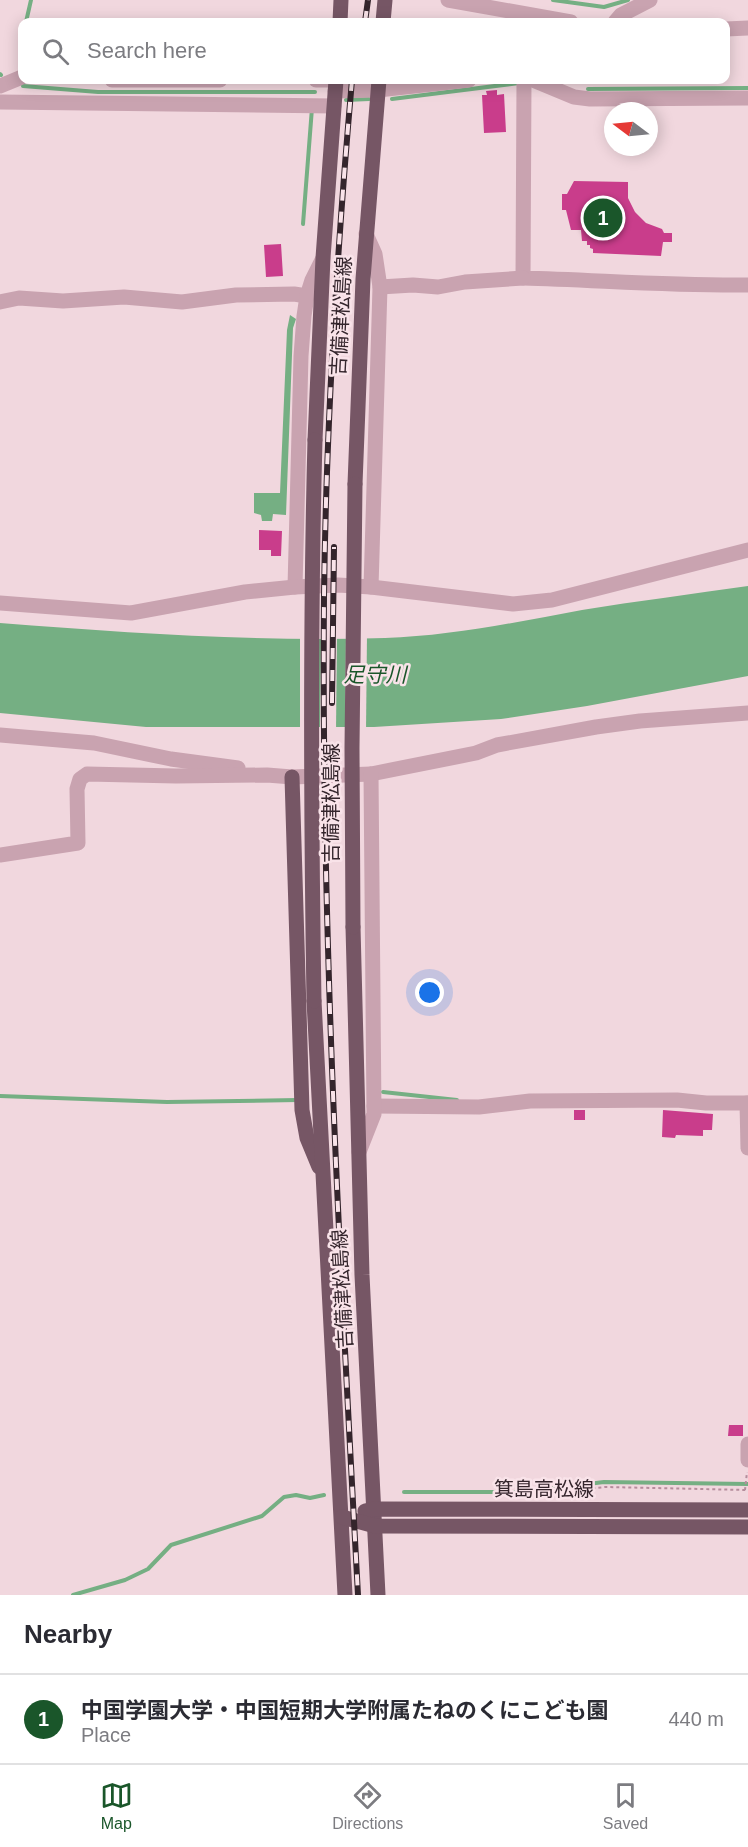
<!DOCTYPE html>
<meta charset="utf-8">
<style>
:root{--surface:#fff;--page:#f2f2f3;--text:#2b2b33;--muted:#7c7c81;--line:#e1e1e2;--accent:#1a562a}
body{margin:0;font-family:Arial,"Noto Sans JP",sans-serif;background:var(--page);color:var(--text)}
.compass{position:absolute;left:604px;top:102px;width:54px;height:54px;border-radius:50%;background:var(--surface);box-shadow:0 3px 15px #0003;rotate:286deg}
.you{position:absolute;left:430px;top:993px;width:21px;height:21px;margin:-15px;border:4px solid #fff;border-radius:50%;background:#1a73e8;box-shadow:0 0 0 9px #1a73e833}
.badge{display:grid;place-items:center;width:39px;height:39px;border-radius:50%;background:var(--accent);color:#fff;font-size:20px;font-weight:700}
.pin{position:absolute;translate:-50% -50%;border:3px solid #fff;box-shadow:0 2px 6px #0006}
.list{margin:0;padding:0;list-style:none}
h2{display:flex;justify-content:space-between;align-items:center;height:78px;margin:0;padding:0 24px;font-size:26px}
h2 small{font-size:20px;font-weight:400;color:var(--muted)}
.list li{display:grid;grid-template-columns:39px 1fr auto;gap:18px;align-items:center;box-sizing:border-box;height:90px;padding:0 24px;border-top:2px solid var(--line)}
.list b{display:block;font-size:22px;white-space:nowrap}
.list p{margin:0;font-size:20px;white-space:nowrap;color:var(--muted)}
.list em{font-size:20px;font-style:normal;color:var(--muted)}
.icon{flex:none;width:33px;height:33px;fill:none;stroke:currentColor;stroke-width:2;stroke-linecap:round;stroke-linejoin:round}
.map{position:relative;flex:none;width:748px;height:1595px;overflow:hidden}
.search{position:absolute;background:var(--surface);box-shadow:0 3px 15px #0003;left:18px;right:18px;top:18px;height:66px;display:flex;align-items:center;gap:15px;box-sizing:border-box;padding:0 21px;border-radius:12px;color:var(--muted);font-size:22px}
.sheet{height:168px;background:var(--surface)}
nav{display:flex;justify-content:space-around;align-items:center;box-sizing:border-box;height:84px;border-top:2px solid var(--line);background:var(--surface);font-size:16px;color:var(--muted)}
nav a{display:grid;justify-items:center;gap:3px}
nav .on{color:var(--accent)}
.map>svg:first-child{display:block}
</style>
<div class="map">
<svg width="748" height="1595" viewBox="0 0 748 1595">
<rect width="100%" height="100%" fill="#f1d7de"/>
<!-- water -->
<g fill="#75af83">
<path d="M290,315l6,4 -3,9 -7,187 -13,-1 -1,7h-10l-1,-6 -7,-2v-20h26l7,-163z"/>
<path d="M748,586v90l-161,30 -86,13 -127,8h-228l-146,-14v-90c128,10 257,19 385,15 66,-2 132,-16 197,-28 55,-9 111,-16 166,-24z"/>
</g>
<!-- pier -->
<g fill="#f1d7de">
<path d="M300,634h18l-1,96h-17z"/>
<path d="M321,634h16l-1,96h-16z"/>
<path d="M346,634h21l-1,96h-21z"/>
</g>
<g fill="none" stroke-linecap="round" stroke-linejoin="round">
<!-- stream -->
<g stroke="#75af83" stroke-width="4">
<path d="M553,0l51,7 24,-7"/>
<path d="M26,22l5,-22"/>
<path d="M0,74l1,1"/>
<path d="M23,86l75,6h217"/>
<path d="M588,89l160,-1"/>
<path d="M392,99l127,-16"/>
<path d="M346,100l23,-1"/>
<path d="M303,224l9,-116"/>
<path d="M383,1092l74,8"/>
<path d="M0,1096l167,6 131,-2"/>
<path d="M404,1492h119l81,-10 144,2"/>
<path d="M73,1595l52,-15 23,-11 23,-24 91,-29 22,-19 12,-2 14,3 14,-3"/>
</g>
</g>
<!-- building -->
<g fill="#c93d8b">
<path d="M497,90v5l7,-1 2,38 -22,1 -2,-38h5l-1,-4z"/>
<path d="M574,181l54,1v16l7,14 11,11 16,6 2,4h8v9h-9l-2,14 -68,-3v-4l-3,-1v-3h-3v-4h-5l-1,-11h-10l-5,-20h-4v-16h5z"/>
<path d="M281,244l2,32 -17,1 -2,-32z"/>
<path d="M259,530l23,1 -1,25h-10v-6h-12z"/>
<rect x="574" y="1110" width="11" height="10"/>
<path d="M663,1110l50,4 -1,16h-9v6l-27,-1 -1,3 -13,-1z"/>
<path d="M729,1425h14v11h-15z"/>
</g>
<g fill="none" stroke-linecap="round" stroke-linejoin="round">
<!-- path -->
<g stroke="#b58d9c" stroke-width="2" stroke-dasharray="3 3" stroke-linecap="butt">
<path d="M745,1490l2,-18"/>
<path d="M558,1496l5,-4 42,-5 143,3"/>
</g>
<!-- minor -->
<g stroke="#c9a3b0" stroke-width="15">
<path d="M448,0l123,22"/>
<path d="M615,22l6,-7 29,-15"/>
<path d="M726,29l22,-1"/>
<path d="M112,80h108"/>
<path d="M316,80h20"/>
<path d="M524,80l-1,198c75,2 150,8 225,7"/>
<path d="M533,80l41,17 16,2 158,-1"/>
<path d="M0,86l22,-9"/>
<path d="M335,91l43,-1 91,-10"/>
<path d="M0,102l334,4"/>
<path d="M366,234l9,20 5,33 -9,300"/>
<path d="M380,287l33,-2 25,2 27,-5 58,-4"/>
<path d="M0,302l19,-4 44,3 61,-4 58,5 54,-7 58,-1 13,2"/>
<path d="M295,587l6,-231 3,-40 3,-20 5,-16 11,-22"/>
<path d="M0,603l131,10 114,-21 50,-5 43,-2 33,2 142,17 39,-4 196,-50"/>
<path d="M0,735l94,8 77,16 67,9"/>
<path d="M0,855l78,-12 -1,-54 3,-10 7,-5 89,2 91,-1 25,2 79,-3 105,-21 21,-8 99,-18 44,-6 108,-8"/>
<path d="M747,1103l1,45"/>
<path d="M374,1106l105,1 51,-6 147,-1 29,3h42"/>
<path d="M359,1152l15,-38 -3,-340"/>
<path d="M748,1444v16"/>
</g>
<!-- major -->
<g stroke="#765665" stroke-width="15">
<path d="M340,22l1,-22"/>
<path d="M383,22l2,-22"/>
<path d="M315,440l8,-182 13,-178"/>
<path d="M355,484l8,-205 16,-199"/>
<path d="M292,777l10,333 5,28 12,29"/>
<path d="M353,927l9,348 16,320"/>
<path d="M314,1001l31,594"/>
<path d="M365,1511l9,-2 374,1"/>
<path d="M342,1517l33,9 373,1"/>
</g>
<defs>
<g id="rail">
<path d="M365,22l3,-22"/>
<path d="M352,80c-15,171 -26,345 -28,517 -3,333 16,666 34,998"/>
<path d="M332,703l2,-156"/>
</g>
</defs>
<!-- rail casing -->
<use href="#rail" stroke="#34252c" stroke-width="6"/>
<!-- rail -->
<use href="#rail" stroke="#f9e3e9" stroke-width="4" stroke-dasharray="11" stroke-linecap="butt"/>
<!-- major-bridge -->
<g stroke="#765665" stroke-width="15">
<path d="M353,927l-1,-179 3,-264"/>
<path d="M314,1001c-3,-187 -4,-374 1,-561"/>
</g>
</g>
<g text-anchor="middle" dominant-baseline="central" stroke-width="5" stroke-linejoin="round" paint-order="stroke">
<!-- street labels -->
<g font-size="20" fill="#34252c" stroke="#f9e3e9">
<text transform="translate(341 316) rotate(-87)">吉備津松島線</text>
<text transform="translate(331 803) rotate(-90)">吉備津松島線</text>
<text transform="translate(342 1289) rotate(-93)">吉備津松島線</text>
<text x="544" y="1489">箕島高松線</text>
</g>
<!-- water labels -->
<g font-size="21" font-style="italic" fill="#1a562a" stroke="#f9e3e9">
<text x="375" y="674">足守川</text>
</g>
</g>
</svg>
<svg class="compass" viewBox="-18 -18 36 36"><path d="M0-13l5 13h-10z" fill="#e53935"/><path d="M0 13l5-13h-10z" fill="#7c7c81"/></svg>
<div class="you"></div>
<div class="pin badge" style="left:603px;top:218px">1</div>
<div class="search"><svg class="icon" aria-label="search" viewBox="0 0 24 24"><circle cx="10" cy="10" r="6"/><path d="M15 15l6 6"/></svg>Search here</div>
</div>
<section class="sheet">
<h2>Nearby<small></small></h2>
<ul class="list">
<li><span class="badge">1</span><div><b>中国学園大学・中国短期大学附属たねのくにこども園</b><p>Place</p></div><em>440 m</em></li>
</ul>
</section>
<nav>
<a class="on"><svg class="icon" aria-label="map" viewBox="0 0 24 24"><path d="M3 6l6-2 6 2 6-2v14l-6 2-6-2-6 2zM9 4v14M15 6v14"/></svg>Map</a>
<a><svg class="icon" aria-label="directions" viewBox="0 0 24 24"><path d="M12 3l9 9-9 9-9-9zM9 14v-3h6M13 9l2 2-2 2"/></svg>Directions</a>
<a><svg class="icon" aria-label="saved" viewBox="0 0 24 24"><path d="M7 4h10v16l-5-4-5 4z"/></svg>Saved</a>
</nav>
